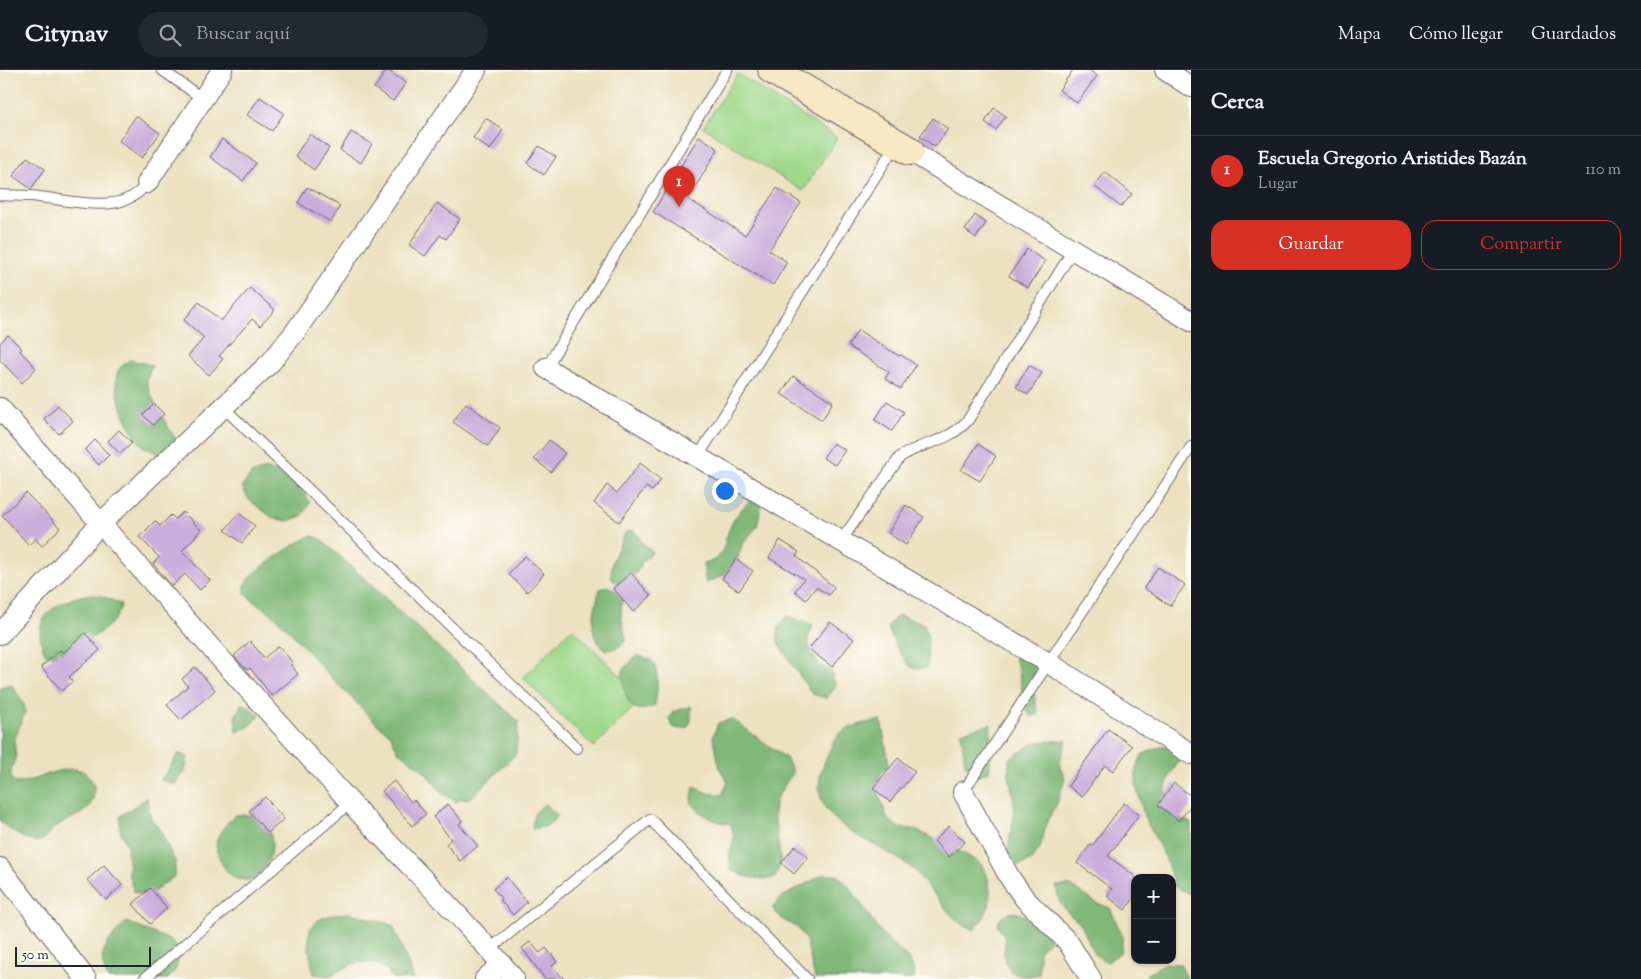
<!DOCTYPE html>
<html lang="es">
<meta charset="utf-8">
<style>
:root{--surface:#171b24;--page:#242831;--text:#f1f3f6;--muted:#9ea1a6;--line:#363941;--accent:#d93025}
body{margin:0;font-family:"Sorts Mill Goudy",serif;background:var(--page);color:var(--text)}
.controls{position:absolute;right:15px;bottom:15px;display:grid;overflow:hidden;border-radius:10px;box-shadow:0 1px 4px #0004}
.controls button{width:45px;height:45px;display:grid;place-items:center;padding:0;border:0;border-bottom:1px solid var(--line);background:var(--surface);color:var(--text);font:25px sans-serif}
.scale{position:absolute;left:15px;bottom:12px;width:136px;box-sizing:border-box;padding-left:5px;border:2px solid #22223b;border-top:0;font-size:14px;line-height:18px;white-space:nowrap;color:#22223b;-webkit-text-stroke:4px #fdfcf7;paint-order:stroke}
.you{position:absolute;left:724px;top:420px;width:18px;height:18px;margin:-12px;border:4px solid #fff;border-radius:50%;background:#1a73e8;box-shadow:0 0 0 8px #1a73e833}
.badge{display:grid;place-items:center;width:32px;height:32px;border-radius:50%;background:var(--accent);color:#fff;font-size:16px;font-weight:700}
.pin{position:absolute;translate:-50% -41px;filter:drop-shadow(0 1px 2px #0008)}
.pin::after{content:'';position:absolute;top:26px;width:18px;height:15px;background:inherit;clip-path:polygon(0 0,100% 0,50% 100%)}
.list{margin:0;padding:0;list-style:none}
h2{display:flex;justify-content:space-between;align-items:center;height:65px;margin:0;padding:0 20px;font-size:21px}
h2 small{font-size:16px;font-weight:400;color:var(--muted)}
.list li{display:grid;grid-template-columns:32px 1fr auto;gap:15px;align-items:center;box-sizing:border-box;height:70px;padding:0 20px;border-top:1px solid var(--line)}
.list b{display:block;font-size:19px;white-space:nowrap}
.list p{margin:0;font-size:16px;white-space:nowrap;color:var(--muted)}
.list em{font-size:16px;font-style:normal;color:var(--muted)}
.actions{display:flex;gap:10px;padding:15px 20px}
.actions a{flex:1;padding:11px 0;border:1px solid var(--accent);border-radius:15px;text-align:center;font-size:18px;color:var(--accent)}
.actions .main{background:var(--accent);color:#fff}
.icon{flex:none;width:28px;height:28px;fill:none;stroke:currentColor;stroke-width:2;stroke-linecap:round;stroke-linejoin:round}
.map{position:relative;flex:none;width:1191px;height:909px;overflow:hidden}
header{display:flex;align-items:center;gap:30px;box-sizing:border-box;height:70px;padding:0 25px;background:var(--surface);border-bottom:1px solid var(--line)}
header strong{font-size:24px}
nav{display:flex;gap:28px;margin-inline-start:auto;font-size:18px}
.search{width:350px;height:45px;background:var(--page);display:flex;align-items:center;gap:12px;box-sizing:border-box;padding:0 18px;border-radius:28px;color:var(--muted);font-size:19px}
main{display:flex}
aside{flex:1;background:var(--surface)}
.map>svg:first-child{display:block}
</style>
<header>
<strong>Citynav</strong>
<div class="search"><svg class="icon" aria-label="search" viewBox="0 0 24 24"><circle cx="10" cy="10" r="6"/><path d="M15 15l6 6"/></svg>Buscar aquí</div>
<nav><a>Mapa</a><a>Cómo llegar</a><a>Guardados</a></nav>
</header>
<main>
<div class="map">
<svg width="1191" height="909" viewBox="0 0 1191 909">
<rect width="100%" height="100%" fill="#fdfcf7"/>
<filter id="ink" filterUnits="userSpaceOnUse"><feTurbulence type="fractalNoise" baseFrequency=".02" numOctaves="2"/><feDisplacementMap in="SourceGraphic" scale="10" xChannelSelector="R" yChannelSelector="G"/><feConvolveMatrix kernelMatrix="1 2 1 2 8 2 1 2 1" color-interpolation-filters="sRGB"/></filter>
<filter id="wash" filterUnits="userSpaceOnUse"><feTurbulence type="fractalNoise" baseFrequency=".0096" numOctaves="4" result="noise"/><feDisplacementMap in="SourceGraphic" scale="20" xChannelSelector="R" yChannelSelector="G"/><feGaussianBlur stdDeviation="1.12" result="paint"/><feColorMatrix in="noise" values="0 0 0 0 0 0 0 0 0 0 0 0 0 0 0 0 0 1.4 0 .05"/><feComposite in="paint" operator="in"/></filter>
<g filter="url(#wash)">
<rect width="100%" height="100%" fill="#ece1c0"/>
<!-- green -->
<g fill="#9fd88b" stroke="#607d63">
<path d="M738,4l99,64 -34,53 -100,-64z"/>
<path d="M572,558l71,70 -49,49 -71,-69z"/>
</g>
<!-- forest -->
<g fill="#7fb877" stroke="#506d59">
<path d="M130,290l22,5c-2,5 -4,11 -5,16 0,12 27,57 35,67l-13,9c-10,-3 -20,-5 -28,-13 -11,-12 -31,-57 -23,-73 2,-4 8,-8 12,-11z"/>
<path d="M265,399c30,7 29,10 45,34l-8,13 -15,5 -14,-3 -24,-18 -7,-13 9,-13z"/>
<path d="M753,429h7l1,8 -4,19 -15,19 -7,23 -7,5 -22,10 -3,-20c21,-2 20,-17 26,-33 5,-13 13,-23 24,-31z"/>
<path d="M632,460l6,5 3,7 12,10 -11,9 -2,7 -9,11 -7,3 -7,1 -6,-5 1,-16 13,-29z"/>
<path d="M312,466l7,2 24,21 176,163c-2,10 -1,24 -4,33l-41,40 -7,4h-8l-2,3 -14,-8 -20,-24 -25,-19 -8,-17 -14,-11 -47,-48 -46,-51 -11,-10 -21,-15 -6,-6c0,-2 0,-5 0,-8 3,-11 55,-46 67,-49z"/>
<path d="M607,516l15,8 -1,23 5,22c-5,9 -11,10 -21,11 -3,-4 -8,-8 -10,-13 -5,-10 1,-37 5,-48z"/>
<path d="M90,524l15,3 16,7c-3,27 -45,41 -67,51h-8c-19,-37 11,-55 44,-61z"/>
<path d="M898,545l26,9 4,14 -1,30h-15c-12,-13 -18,-24 -24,-41z"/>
<path d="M787,546l26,9 -5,13 2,14 10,13 12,8 4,14 -10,11 -14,-4 -34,-51v-15z"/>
<path d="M1020,584l20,5 -6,34 4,22 -8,1c-12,-19 -6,-40 -16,-57z"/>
<path d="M637,585c5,2 11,3 15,6 8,8 5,34 3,44 -27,16 -32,-15 -32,-35z"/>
<path d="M11,614l13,20 1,8 -11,29 2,15 -5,15v7l5,5c21,-1 42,-18 64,-13 6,2 10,7 13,13 2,5 1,10 0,15 -5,19 -26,19 -39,30 -6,5 -7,13 -17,13 -13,1 -27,-12 -37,-19v-135z"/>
<path d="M242,633l18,12 -10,11 -13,6 -2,-15z"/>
<path d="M691,636v15l-4,7 -7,1 -8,-2 -3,-8 4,-7z"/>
<path d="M732,649l54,39 7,14 -17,27 -2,14 7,50 -6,15c-18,3 -29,0 -45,-9v-16l4,-15 -3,-14c-19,-3 -28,-7 -40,-22l3,-15 14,6 14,2 6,-13 -8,-13 -7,-32 5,-14z"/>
<path d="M881,650l8,44 -9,11 -3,15 10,28 12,10 15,1 54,27 13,8 7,14 2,13 -1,15 -6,13 -9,11c-4,-2 -9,-4 -13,-7 -12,-8 -22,-23 -31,-33 -6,-7 -10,-15 -17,-21 -37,-30 -118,-46 -87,-110 3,-7 6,-15 10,-21 9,-13 31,-15 45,-18z"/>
<path d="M991,654c-2,17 1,30 -2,47l-14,6 -10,-13 -4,-32z"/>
<path d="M1067,670l-8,24 6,14 -9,28 -8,13 -8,29 -8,12 -14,6 -11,-11 8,-46 -6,-34v-16l28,-17z"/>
<path d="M1171,675l11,13c-15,18 -19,31 -16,55l25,10v67l-1,4 -15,-7 -10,-30 -21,-41 -8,-31v-16l6,-14 14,-7z"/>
<path d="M179,683l9,5 -3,14 -10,12 -14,-4z"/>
<path d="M147,728l4,20 10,14 14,29v15l-26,19 -15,-3 -5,-15 -2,-32 -7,-14v-15z"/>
<path d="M545,733l13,13 -11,10 -15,3 2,-15z"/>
<path d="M235,745h19c4,3 9,7 12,11 14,19 2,41 -13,54 -5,0 -11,0 -16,-1 -12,-5 -24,-27 -20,-39 3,-10 11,-18 18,-25z"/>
<path d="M822,805h16c20,19 31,45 49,64 7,8 17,13 22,22 3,5 7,12 5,18h-99l-9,-39 -9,-13 -14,-7 -11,-12 10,-11z"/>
<path d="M1056,816h15l25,17 14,5 13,29 -3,16 -13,9 -13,-8 -13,-30 -12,-10 -10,-13z"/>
<path d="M1014,842c13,2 30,17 36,28l-11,11v23c-17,5 -33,2 -35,-19 0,-5 2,-11 1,-16 -1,-5 -5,-10 -8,-14 4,-9 8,-11 17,-13z"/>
<path d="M350,843l43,12 21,54h-21l-7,-11 -14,-5 -15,-1 -28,14 -15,-2c-9,-38 -13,-59 36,-61z"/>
<path d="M126,852l46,19 8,12 -4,16 -8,10h-60c-14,-28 1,-37 18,-57z"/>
<path d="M1165,893l15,1 7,15h-41l1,-5z"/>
</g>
<g id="blocks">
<!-- building -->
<g fill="#caaddb">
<path d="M387,0l19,13 -13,18 -19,-13z"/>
<path d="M1073,0h16l8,6 -20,27 -18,-13z"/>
<path d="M260,27l24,16 -12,18 -25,-16z"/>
<path d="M994,38l12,8 -10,14 -11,-8z"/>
<path d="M136,46l24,17 -18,25 -23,-17z"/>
<path d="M486,48l17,12 -13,20 -17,-12z"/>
<path d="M933,48l15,11 -13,18 -15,-11z"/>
<path d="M351,62l21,12 -11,19 -21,-13z"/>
<path d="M310,64l19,14 -15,22 -19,-14z"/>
<path d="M699,66l19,13 -30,50 57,36 32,-47 24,15 -32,47 18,12 -14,23 -120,-73z"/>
<path d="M222,69l34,24 -13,18 -33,-24z"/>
<path d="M539,76l17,11 -12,18 -17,-12z"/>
<path d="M27,87l18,12 -14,20 -18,-13z"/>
<path d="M1105,102l27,22 -11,13 -27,-21z"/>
<path d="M307,117l33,19 -9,16 -33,-19z"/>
<path d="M437,133l23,16 -14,20 -6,-4 -15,21 -16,-11z"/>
<path d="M975,145l11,8 -10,15 -11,-8z"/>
<path d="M1027,179l18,12 -17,27 -19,-12z"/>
<path d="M250,218l25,22 -15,16 -8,-7 -33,37 4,3 -14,16 -21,-19 16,-18 -20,-18 15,-18 22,19z"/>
<path d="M858,260l41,26 2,-1 15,10 -15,24 -16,-10 4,-7 -41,-26z"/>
<path d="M8,265l14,14 -2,2 16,17 -14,15 -22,-23v-17z"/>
<path d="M1029,295l13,8 -14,22 -12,-8z"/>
<path d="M793,306l40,26 -11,18 -41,-26z"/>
<path d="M887,331l17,11 -12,19 -17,-11z"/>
<path d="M466,333l34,25 -12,18 -35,-24z"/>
<path d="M154,334l10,10 -11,11 -10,-10z"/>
<path d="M58,335l15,16 -14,13 -15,-15z"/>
<path d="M119,360l13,13 -12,11 -12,-13z"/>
<path d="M95,370l14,15 -10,10 -14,-15z"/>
<path d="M549,370l16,13 -14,19 -17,-13z"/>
<path d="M833,373l12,7 -10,15 -12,-7z"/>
<path d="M978,374l18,12 -16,25 -19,-11z"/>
<path d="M640,393l21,17 -9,11 -6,-4 -27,35 -25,-19 13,-18 10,8z"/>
<path d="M26,423l34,35 -18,18 -7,-7 -6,6 -27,-30z"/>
<path d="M906,435l18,12 -18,28 -18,-12z"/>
<path d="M183,442l18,18 -19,21 28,29 -10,10 -15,-16 -13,12 -19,-22 6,-7 -20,-20 16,-16 5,5 11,-11 4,4z"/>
<path d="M239,443l16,13 -13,17 -17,-13z"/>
<path d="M780,470l19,12 -3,4 38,31 -5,8 -13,-8 -10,13 -11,-9 9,-12 -35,-21z"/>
<path d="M525,486l19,18 -17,18 -19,-18z"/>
<path d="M736,489l17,12 -14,20 -17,-12z"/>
<path d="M1158,497l27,18 -15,21 -26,-18z"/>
<path d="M631,503l20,23 -18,16 -20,-24z"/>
<path d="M830,552l24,17 -22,28 -23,-18z"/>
<path d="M85,563l15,17 -31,27 4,4 -11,10 -21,-24 19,-17 3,3z"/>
<path d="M250,571l14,17 15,-12 14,17 -2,2 7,9 -26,22 -22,-28 -3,2 -13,-14z"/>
<path d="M195,597l20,23 -34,30 -14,-15 21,-19 -6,-7z"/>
<path d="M1108,659l24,17 -19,25 -8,-6 -23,32 -14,-11z"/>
<path d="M898,688l17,14 -25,30 -17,-14z"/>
<path d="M394,711l17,21 3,-2 12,14 -14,12 -30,-35z"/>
<path d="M1174,713l17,13v9l-12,16 -21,-16z"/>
<path d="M265,727l19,22 -16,14 -19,-22z"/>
<path d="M1124,733l15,12 -31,41 27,20v21l-10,13 -18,-14 5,-7 -35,-26 13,-18 2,1z"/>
<path d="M448,734l14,17 -3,3 19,22 -18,15 -14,-17 5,-5 -18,-22z"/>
<path d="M949,756l16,16 -16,15 -15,-16z"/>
<path d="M795,776l13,11 -14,17 -13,-11z"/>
<path d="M104,795l18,20 -16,15 -19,-20z"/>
<path d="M506,807l21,25 -14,13 -13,-15 1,-2 -8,-9z"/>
<path d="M150,818l17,20 -17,16 -17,-20z"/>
<path d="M530,872l10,11 6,-5 11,14 -5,4 12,13h-19l-23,-31z"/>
</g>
</g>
</g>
<g filter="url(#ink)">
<use href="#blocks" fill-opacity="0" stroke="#69656a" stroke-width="1"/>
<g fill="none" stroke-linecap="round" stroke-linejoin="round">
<defs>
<g id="lane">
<path d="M162,0l41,29"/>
<path d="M0,125c13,1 26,0 39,2 33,3 85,20 108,-14"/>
<path d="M546,298l181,-298"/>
<path d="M224,338l353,340"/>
<path d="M697,388l199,-314"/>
<path d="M840,472l60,-85c24,-16 48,-14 68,-37l105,-170"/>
<path d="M963,722l228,-345"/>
<path d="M490,879l160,-130 157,160"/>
<path d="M144,909l206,-176"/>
</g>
<g id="street">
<path d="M1165,0l26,17"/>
<path d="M910,81l281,170"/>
<path d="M147,113l75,-113"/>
<path d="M546,298l506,297 139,89"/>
<path d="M0,338c114,132 231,263 349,393 54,60 114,115 165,178"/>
<path d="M0,564l100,-110 171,-162 24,-30 181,-262"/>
<path d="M963,722l47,86 15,21 43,43 23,37"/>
<path d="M0,798l86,111"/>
<path d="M485,909l17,-15"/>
</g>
<path id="secondary" d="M772,0l138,81"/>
</defs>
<!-- lane casing -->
<use href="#lane" stroke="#69656a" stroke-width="12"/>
<!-- street casing -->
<use href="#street" stroke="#69656a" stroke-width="22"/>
<!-- secondary casing -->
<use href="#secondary" stroke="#69656a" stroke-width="30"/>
<!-- lane -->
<use href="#lane" stroke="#fff" stroke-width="10"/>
<!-- street -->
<use href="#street" stroke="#fff" stroke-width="20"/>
<!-- secondary -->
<use href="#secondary" stroke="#f8e8c3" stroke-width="28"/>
</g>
</g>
</svg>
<div class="controls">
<button>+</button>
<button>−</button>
</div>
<div class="scale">50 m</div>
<div class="you"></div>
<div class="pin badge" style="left:679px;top:137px">1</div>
</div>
<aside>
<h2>Cerca<small></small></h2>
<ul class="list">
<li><span class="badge">1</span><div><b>Escuela Gregorio Aristides Bazán</b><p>Lugar</p></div><em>110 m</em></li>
</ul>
<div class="actions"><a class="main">Guardar</a><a>Compartir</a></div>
</aside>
</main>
